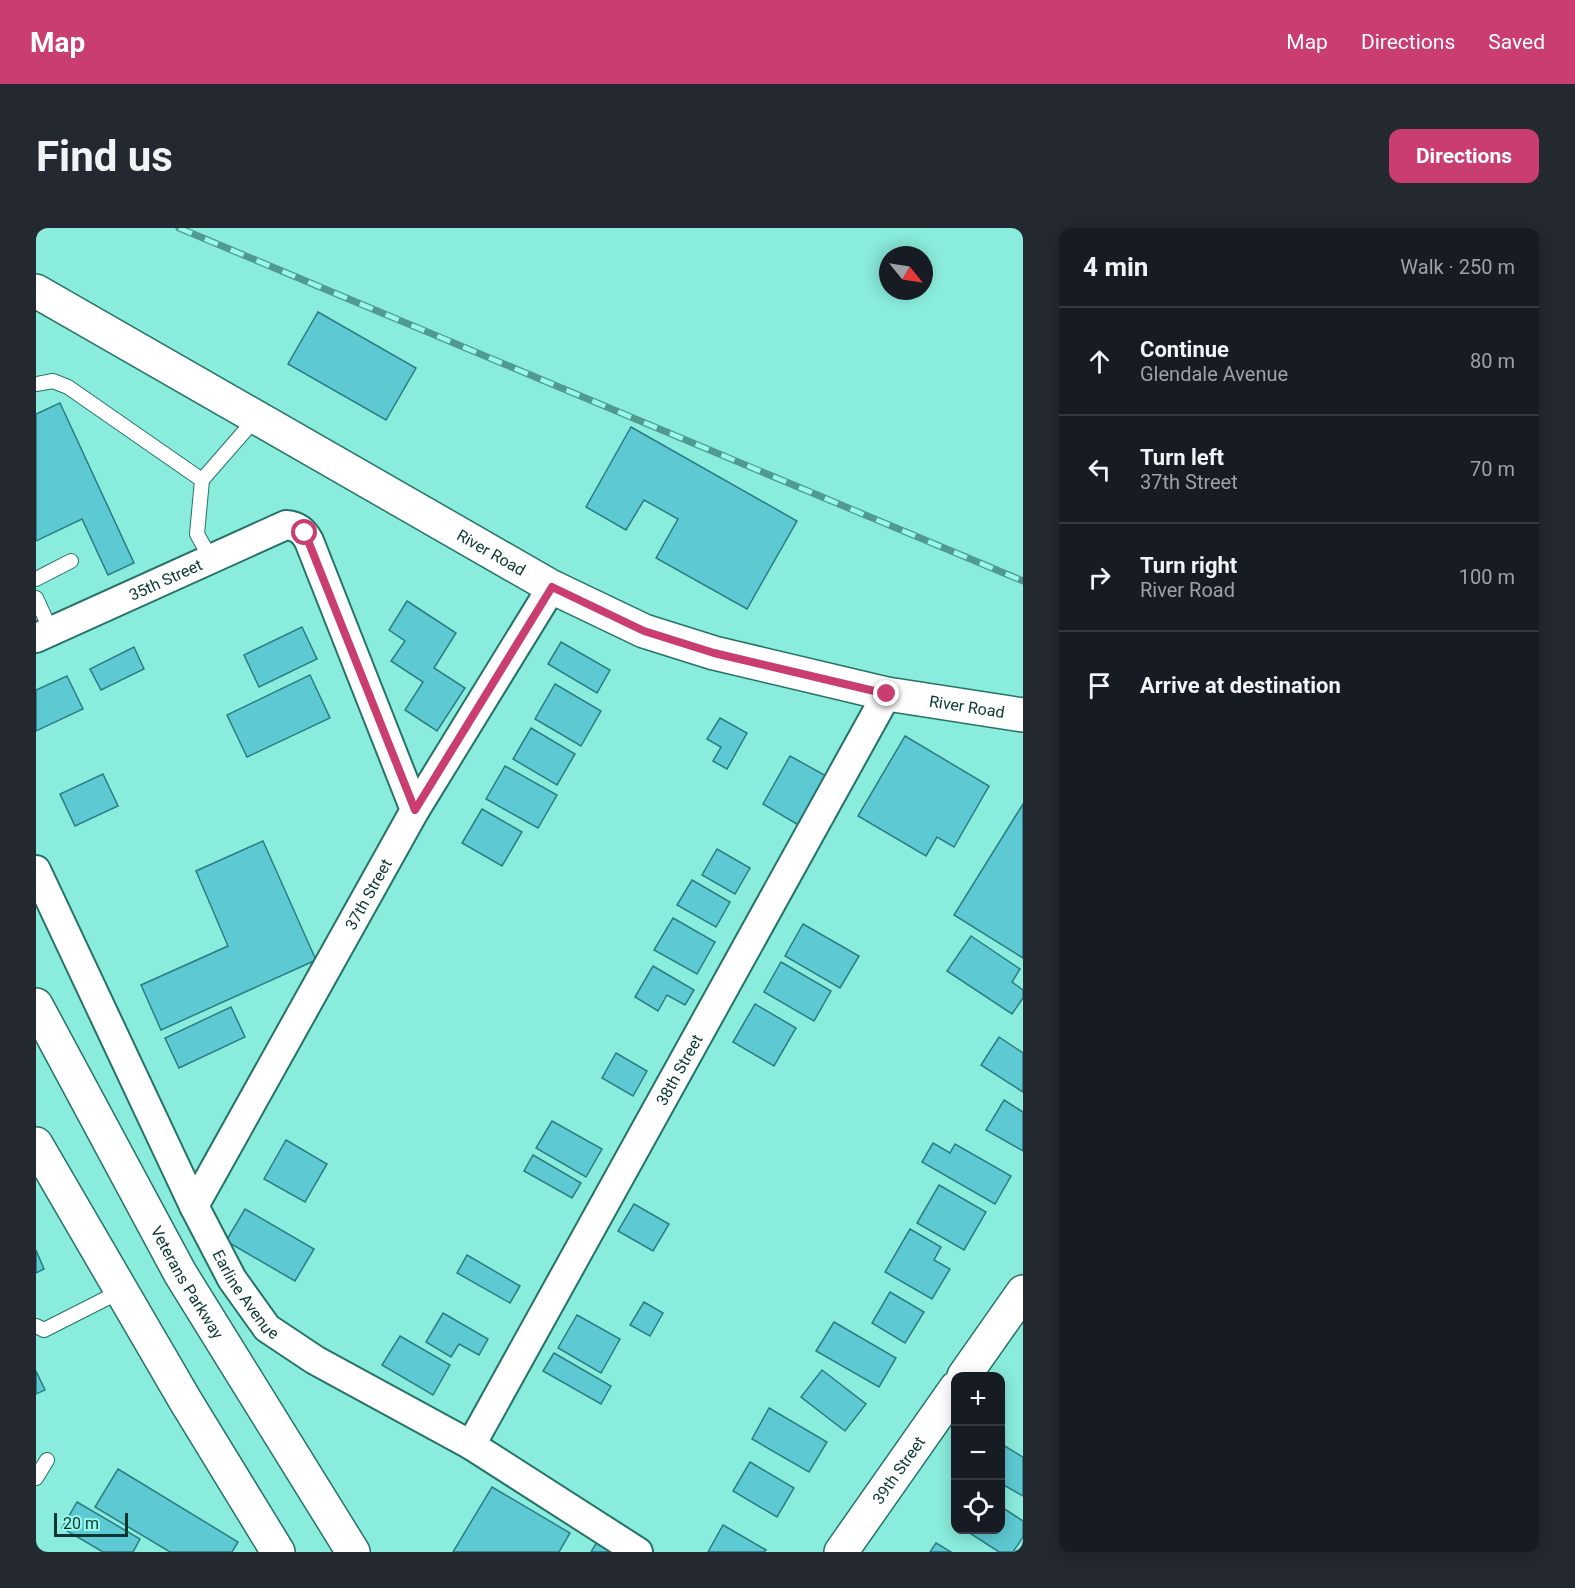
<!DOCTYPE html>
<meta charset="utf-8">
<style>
:root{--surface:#171b24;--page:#242831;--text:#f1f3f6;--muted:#9ea1a6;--line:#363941;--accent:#c93d70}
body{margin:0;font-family:Roboto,sans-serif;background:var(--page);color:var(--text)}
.controls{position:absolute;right:18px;bottom:18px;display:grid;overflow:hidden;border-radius:12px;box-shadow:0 3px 15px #0003}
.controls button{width:54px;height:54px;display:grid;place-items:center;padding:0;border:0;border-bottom:2px solid var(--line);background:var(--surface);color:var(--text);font:30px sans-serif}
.compass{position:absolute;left:843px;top:18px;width:54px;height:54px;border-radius:50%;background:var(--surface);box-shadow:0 3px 15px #0003;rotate:120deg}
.scale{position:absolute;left:18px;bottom:15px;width:74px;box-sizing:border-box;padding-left:6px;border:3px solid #093630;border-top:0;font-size:16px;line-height:21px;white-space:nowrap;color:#093630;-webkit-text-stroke:4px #97f9e9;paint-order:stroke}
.stop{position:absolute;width:18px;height:18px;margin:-14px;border:4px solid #c93d70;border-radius:50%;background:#fff}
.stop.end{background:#c93d70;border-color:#fff;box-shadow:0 2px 6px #0008}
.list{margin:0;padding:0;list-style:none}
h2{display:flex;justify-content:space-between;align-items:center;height:78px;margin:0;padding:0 24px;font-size:26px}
h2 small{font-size:20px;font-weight:400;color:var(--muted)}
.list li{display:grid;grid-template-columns:39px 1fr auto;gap:18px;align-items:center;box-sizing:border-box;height:108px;padding:0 24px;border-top:2px solid var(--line)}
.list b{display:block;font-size:22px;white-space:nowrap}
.list p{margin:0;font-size:20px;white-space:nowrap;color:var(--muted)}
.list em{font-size:20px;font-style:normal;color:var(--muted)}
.icon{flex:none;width:33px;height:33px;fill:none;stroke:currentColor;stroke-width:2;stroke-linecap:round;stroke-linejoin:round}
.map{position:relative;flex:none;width:987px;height:1324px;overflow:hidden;border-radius:12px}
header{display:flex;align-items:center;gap:36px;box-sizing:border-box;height:84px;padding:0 30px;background:var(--accent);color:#fff}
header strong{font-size:28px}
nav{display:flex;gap:33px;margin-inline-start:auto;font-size:21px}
.intro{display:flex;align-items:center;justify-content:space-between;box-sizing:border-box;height:144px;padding:0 36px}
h1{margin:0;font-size:42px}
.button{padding:15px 27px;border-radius:12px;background:var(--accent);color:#fff;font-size:21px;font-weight:700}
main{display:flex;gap:36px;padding:0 36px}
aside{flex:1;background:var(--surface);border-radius:12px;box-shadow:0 3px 15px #0003}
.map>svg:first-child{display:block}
</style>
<header>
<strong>Map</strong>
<nav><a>Map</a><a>Directions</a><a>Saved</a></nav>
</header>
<div class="intro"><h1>Find us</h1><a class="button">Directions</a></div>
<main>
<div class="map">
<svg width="987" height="1324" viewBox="0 0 987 1324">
<rect width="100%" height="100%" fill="#8aecdc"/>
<!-- building -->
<g fill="#5dc9d2" stroke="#2c7c82" stroke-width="1.5">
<path d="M282,84l98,56 -30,52 -98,-56z"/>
<path d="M24,175l74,160 -26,12 -26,-56 -46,22v-127z"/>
<path d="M595,199l166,94 -50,88 -91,-51 22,-39 -34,-19 -18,30 -40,-23z"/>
<path d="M371,373l49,32 -22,35 31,20 -28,43 -32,-21 18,-28 -32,-21 14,-20 -16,-11z"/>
<path d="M266,399l15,32 -58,28 -15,-32z"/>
<path d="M525,414l49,28 -13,23 -49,-29z"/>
<path d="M98,419l10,22 -43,21 -11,-21z"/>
<path d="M274,447l20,43 -83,39 -20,-42z"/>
<path d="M31,448l16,33 -47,22v-41z"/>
<path d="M519,456l46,27 -20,35 -46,-27z"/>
<path d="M684,490l27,15 -20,36 -14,-8 8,-14 -14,-8z"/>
<path d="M495,500l44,26 -18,31 -44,-26z"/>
<path d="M869,508l84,50 -35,61 -17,-10 -11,19 -68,-40z"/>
<path d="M754,528l38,21 -28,49 -37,-22z"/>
<path d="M469,538l52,29 -19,33 -52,-29z"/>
<path d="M67,546l15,32 -43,20 -15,-32z"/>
<path d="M987,576v154l-69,-43z"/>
<path d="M446,581l40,23 -20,34 -40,-23z"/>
<path d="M227,613l53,119 -155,70 -20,-45 87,-39 -32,-75z"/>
<path d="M681,621l33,19 -15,26 -33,-19z"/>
<path d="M656,652l38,22 -14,25 -39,-22z"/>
<path d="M637,690l42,24 -18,32 -43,-24z"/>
<path d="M767,696l56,32 -19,32 -55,-32z"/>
<path d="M935,708l49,33 -8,13 11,8v8l-11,16 -65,-43z"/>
<path d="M745,734l50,29 -17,30 -50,-29z"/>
<path d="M617,738l41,24 -9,15 -18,-10 -9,16 -23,-14z"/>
<path d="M719,776l41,24 -22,38 -41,-24z"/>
<path d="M195,779l14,30 -66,31 -14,-30z"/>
<path d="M963,809l24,16v39l-42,-27z"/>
<path d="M580,825l31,18 -14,25 -31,-18z"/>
<path d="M968,872l19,12v39l-37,-21z"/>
<path d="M516,893l50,28 -16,28 -50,-29z"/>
<path d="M250,912l41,24 -22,38 -41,-23z"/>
<path d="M897,915l17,10 5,-9 56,32 -16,28 -73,-42z"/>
<path d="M497,927l48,28 -9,15 -48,-27z"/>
<path d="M903,957l47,27 -22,38 -47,-27z"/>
<path d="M598,976l35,20 -16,27 -35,-20z"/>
<path d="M209,981l69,40 -19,32 -69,-40z"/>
<path d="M874,1001l31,18 -7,13 16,9 -18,30 -47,-27z"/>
<path d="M0,1022l8,19 -8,4z"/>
<path d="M431,1027l53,31 -10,17 -53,-30z"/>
<path d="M854,1064l34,20 -19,31 -33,-20z"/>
<path d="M608,1074l19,11 -13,23 -20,-11z"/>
<path d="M407,1085l45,26 -9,16 -20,-11 -8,13 -25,-15z"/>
<path d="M541,1087l43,24 -19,34 -43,-25z"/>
<path d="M798,1094l62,36 -17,29 -63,-36z"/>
<path d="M364,1108l50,29 -17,30 -51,-30z"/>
<path d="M518,1125l57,33 -10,18 -58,-33z"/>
<path d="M786,1142l44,34 -21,27 -44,-34z"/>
<path d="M0,1143l9,19 -9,4z"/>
<path d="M733,1180l58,34 -18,30 -57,-33z"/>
<path d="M967,1217l20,12v39l-23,-13v-33z"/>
<path d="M714,1234l44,26 -17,29 -44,-26z"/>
<path d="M82,1241l120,73 -6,10h-62l-75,-45z"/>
<path d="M456,1259l78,46 -11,19h-106z"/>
<path d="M41,1274l63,37 -7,13h-30l-41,-24z"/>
<path d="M964,1278l23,15v16l-10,15h-14l-34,-22h35z"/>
<path d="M687,1297l43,25 -2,2h-56z"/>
<path d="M561,1314l16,10h-22z"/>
<path d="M900,1315l15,9h-21z"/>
</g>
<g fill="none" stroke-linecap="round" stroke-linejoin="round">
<defs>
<g id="service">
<path d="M0,156l17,-3 15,6 134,93 54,-62"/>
<path d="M166,252l-5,54 14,25"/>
<path d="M0,351l35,-18"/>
<path d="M0,370l15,33"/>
<path d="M0,1098l8,4 77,-39"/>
<path d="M0,1250l11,-18"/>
</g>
<g id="minor">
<path id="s1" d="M0,410l250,-113c11,1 17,5 23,16l106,269"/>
<path id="s2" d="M0,642l158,336 38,73 35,49 48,32 156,85 167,107"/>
<path id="s3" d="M158,978l221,-396 137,-223"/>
<path id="s4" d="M435,1217l416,-751"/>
</g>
<g id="tertiary">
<path d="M928,1148l59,-84"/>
<path id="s5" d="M805,1324l115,-164"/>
</g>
<g id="secondary">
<path id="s6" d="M0,63l516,296 92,44 70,22 173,41 136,21"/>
</g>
<g id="primary">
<path id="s7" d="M0,777l144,268 173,279"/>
<path d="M0,916l149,256 93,152"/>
</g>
</defs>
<!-- service casing -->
<use href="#service" stroke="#257268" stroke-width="16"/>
<!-- minor casing -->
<use href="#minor" stroke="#257268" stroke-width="32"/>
<!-- tertiary casing -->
<use href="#tertiary" stroke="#257268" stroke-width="36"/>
<!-- secondary casing -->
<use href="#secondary" stroke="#257268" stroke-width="36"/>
<!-- primary casing -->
<use href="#primary" stroke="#257268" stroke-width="36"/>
<!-- service -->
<use href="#service" stroke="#fff" stroke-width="14"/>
<!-- minor -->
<use href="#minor" stroke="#fff" stroke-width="28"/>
<!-- tertiary -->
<use href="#tertiary" stroke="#fff" stroke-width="33"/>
<!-- secondary -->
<use href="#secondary" stroke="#fff" stroke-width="33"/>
<!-- primary -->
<use href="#primary" stroke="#fff" stroke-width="33"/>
<defs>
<path id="rail" d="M143,0l844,353"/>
</defs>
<!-- rail casing -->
<use href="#rail" stroke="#509a8f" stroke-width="7"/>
<!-- rail -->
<use href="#rail" stroke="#97f9e9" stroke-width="4.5" stroke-dasharray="14" stroke-linecap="butt"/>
</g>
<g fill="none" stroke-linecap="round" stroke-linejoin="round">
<!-- route -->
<path stroke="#c93d70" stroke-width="8" d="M269,305l110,277 137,-223 92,44 70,22 173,41"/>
</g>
<g text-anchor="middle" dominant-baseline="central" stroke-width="6" stroke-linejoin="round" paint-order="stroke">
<!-- street labels -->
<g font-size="16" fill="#093630" stroke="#97f9e9">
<text stroke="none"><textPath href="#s6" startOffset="525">River Road</textPath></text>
<text stroke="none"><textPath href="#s1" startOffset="142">35th Street</textPath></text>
<text stroke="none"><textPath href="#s6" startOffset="1029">River Road</textPath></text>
<text stroke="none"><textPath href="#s3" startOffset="357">37th Street</textPath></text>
<text stroke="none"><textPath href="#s4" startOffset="429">38th Street</textPath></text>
<text stroke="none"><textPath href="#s7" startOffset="316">Veterans Parkway</textPath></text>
<text stroke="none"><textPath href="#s2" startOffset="474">Earline Avenue</textPath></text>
<text stroke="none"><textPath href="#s5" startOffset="100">39th Street</textPath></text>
</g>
</g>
</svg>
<div class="controls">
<button>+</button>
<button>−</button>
<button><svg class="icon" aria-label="locate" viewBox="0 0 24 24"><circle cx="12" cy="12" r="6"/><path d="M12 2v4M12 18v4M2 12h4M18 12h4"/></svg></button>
</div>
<svg class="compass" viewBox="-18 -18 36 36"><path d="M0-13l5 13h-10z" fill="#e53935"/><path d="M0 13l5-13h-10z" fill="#9ea1a6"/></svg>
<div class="scale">20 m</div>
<div class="stop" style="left:269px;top:305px"></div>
<div class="stop end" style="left:851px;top:466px"></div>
</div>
<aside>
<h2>4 min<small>Walk · 250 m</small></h2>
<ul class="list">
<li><svg class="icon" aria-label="ahead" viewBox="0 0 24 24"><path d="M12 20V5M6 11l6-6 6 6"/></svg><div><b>Continue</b><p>Glendale Avenue</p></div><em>80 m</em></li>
<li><svg class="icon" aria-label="left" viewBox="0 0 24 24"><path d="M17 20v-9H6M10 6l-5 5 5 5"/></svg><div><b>Turn left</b><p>37th Street</p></div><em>70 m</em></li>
<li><svg class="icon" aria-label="right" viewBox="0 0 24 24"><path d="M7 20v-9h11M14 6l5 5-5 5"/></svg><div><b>Turn right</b><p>River Road</p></div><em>100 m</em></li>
<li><svg class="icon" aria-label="arrive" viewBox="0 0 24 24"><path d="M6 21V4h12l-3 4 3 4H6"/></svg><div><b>Arrive at destination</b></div></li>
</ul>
</aside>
</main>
